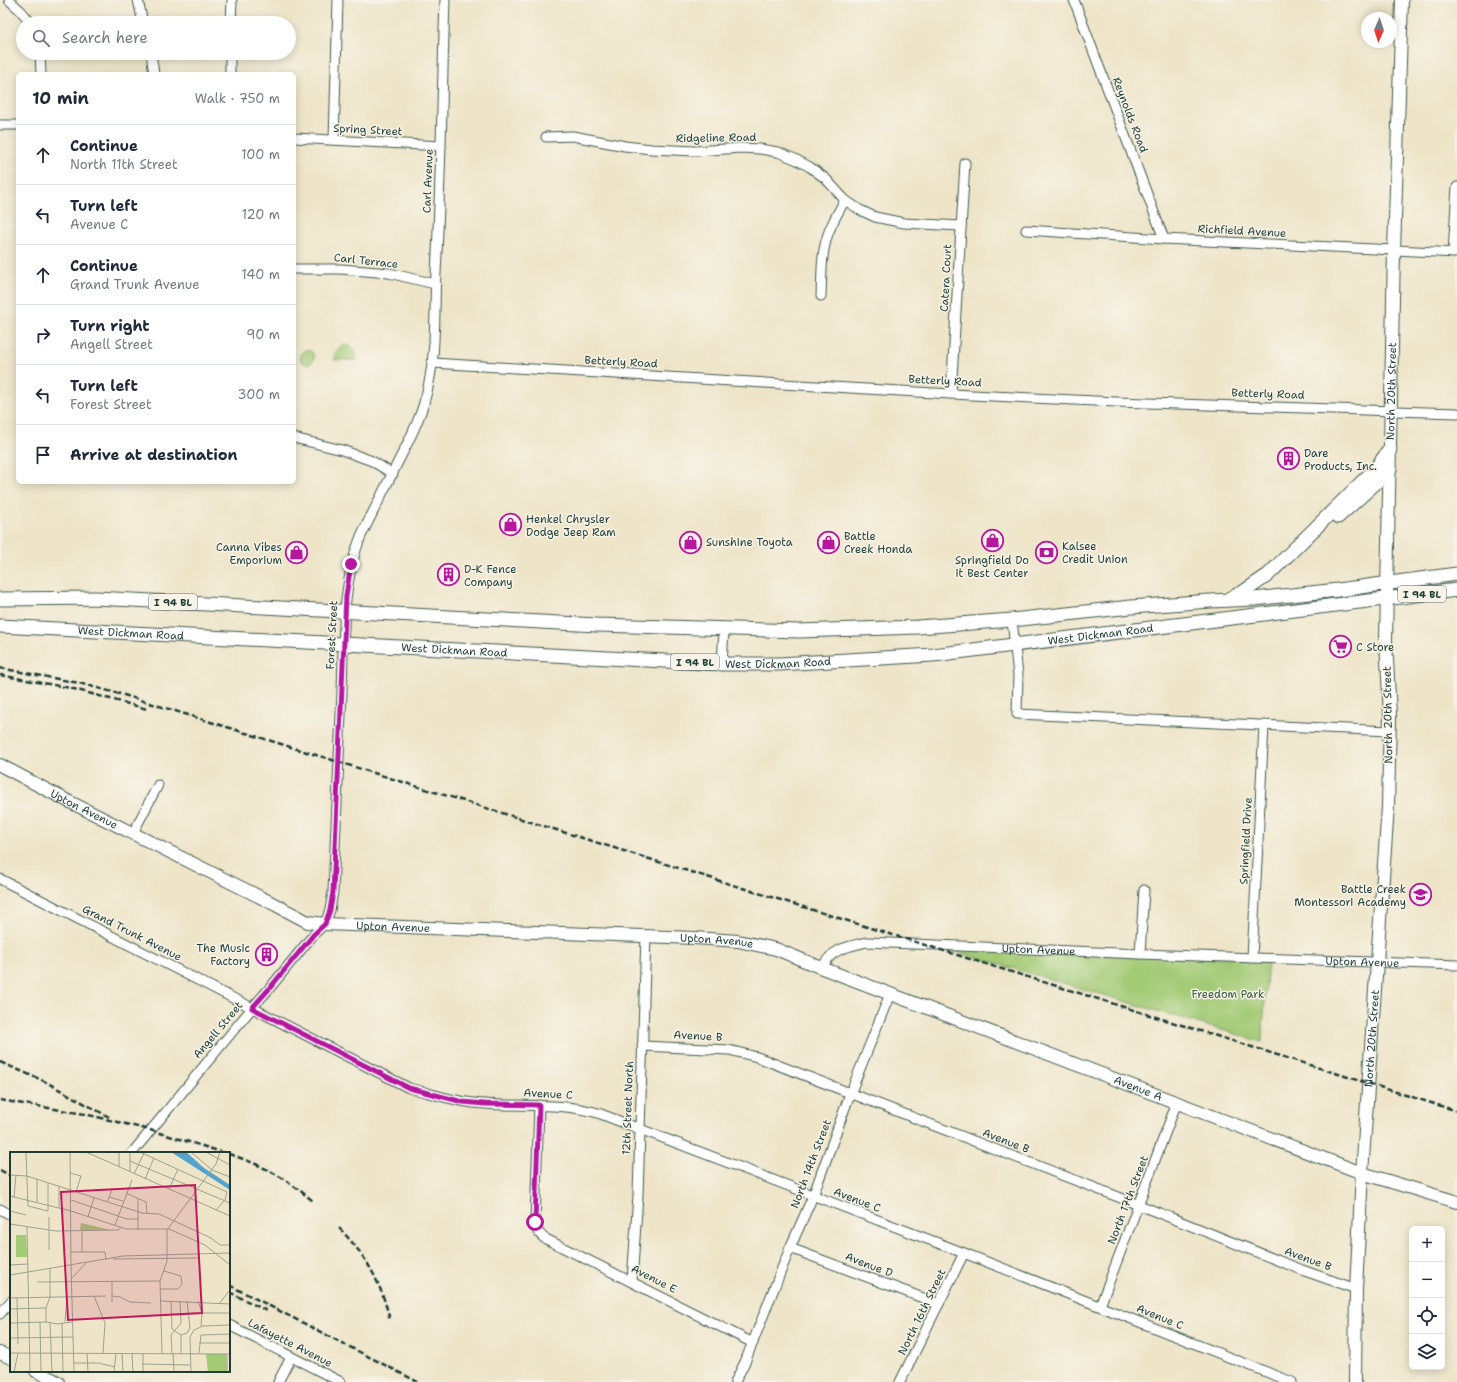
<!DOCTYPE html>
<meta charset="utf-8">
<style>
:root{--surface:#fff;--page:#f2f2f3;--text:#1f2937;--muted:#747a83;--line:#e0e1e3}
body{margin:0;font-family:"Shantell Sans",sans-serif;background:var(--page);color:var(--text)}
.controls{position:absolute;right:12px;bottom:12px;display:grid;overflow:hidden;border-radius:6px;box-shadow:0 2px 10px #0003}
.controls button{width:36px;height:36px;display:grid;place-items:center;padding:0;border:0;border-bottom:1px solid var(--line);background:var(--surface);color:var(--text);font:20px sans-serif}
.compass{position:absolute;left:1361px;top:12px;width:36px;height:36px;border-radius:50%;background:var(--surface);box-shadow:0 2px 10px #0003;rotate:183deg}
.stop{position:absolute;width:12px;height:12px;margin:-9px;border:3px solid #b5179e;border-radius:50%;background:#fff}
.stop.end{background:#b5179e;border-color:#fff;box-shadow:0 1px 4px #0008}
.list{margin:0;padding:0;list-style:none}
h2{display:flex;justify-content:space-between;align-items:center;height:52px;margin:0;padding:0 16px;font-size:17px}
h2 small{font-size:13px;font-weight:400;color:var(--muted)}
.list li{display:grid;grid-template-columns:26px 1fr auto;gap:12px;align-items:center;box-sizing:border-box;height:60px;padding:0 16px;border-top:1px solid var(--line)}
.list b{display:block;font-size:15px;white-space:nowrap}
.list p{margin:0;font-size:13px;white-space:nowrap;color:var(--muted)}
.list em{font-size:13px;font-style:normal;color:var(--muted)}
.icon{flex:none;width:22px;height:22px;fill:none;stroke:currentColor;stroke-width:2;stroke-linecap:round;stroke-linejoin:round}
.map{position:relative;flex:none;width:1457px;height:1382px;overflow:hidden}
.search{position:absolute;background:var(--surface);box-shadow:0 2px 10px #0003;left:16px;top:16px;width:280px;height:44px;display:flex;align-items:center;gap:10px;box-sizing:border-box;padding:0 14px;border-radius:22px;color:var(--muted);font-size:15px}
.panel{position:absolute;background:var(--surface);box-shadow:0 2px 10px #0003;left:16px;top:72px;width:280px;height:412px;border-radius:6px}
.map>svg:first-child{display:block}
</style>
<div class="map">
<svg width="1457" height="1382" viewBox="0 0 1457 1382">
<rect width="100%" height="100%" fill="#f7f3e8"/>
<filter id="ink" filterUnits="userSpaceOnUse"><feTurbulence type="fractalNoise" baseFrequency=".025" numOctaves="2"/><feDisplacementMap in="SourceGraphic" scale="8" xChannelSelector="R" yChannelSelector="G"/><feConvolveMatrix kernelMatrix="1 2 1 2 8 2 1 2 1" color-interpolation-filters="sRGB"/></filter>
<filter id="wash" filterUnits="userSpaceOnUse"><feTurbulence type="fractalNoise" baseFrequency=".012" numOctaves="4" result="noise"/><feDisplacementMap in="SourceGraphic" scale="16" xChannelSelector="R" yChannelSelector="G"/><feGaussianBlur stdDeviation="0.9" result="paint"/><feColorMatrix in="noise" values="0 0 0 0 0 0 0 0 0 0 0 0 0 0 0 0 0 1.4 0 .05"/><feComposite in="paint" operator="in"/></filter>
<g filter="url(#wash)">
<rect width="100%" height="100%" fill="#eee5c9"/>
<!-- green -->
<g fill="#a3cb76" stroke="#618455">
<path d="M341,346h9l6,7v7h-21v-7z"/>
<circle cx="307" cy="357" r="7"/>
<path d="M941,947l327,12 -6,83z"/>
</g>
</g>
<g filter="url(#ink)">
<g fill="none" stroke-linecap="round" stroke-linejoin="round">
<defs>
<g id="street">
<path d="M9,0l12,11 10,12"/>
<path d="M138,0l5,23"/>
<path d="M1074,0l90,239"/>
<path d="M231,23l1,-23"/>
<path d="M40,53l1,21"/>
<path d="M151,53l3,21"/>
<path d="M230,74v-21"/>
<path d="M0,125h18"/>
<path d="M546,137l27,-1 52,10 26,3 44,2 46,-3 19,1 18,3 17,7 15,8 16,12 19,21 15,10 15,7 29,6 57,3"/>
<path d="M294,138l147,8"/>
<path d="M334,140l4,-140"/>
<path d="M1026,230l138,9 293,14"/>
<path d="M1453,253l4,-66"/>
<path d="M294,269h47l48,4 46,11"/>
<path d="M821,296c1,-21 0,-42 7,-62 4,-12 11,-23 17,-34"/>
<path d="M432,363l519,31 165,8 341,11"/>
<path d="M951,394l14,-231"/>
<path d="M294,438l48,12 30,11 21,13"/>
<path d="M1012,620l6,55 -1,39 373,17"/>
<path d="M722,664l2,-35"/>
<path d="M133,833l25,-48"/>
<path d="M0,879l409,209c25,6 50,15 76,16 38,3 76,-2 113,9l366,140 328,129"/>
<path d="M1140,954l4,-64"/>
<path d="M1252,958l12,-232"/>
<path id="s1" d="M822,968c10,-20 25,-21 45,-26l273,12 317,11"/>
<path d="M642,1046l87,4 28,7 382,148 163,65 54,19"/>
<path d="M539,1105l-4,117c1,8 3,11 9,16l209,105"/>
<path d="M132,1153l120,-145 17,-19 45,-55 11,-10 5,-14 3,-18c3,-66 6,-133 9,-200 2,-52 -1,-107 19,-156 13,-26 26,-52 39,-78 10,-19 20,-39 25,-59 12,-40 9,-85 11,-126 5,-91 6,-182 9,-273"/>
<path d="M0,1209l11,6"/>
<path d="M790,1248l149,56"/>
<path d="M632,1282l6,-87 8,-260"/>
<path d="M1100,1306l77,-204"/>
<path d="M0,1314l11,-13"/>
<path d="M229,1325l112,57"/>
<path d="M278,1382l13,-25"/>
<path d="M735,1382l10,-20 45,-114 23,-52 37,-102 40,-100"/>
<path d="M900,1382l64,-129"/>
</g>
<g id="secondary">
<path id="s2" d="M0,765l66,35 204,102 38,20 17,2 370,14 43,3 38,8 46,19 540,205 95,29"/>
<path d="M0,1353l11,5"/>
<path d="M36,1371l22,11"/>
<path id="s3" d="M1355,1382l1,-93 6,-116 26,-366 2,-91 -4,-76 8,-389 8,-251"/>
</g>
<g id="primary">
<path d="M1338,517l52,-47"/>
<path d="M1230,598l13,-6 25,-17 108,-107 14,-19"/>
<path d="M0,599l96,-1 501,27 202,6 119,-4 94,-7 119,-13 79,-6 44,-2 84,-9 119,-16"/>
<path id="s4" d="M0,626l722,38h57l154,-9 524,-65"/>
</g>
</defs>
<!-- street casing -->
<use href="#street" stroke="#3e564a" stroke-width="11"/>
<!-- secondary casing -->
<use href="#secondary" stroke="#3e564a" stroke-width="14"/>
<!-- primary casing -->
<use href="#primary" stroke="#3e564a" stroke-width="15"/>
<!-- street -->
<use href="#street" stroke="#fff" stroke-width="9"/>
<!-- secondary -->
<use href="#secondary" stroke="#fff" stroke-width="12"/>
<!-- primary -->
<use href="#primary" stroke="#fff" stroke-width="13"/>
<!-- rail -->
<g stroke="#1f3d34" stroke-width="2.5" stroke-dasharray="6 3" stroke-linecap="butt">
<path d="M0,668l79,15 45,12 1333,416"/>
<path d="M0,675l70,13 77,21"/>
<path d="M0,1062l44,19 65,36"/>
<path d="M0,1100l85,14 65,16 75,23"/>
<path d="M229,1154c36,12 55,23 84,47"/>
<path d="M0,1170l11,6"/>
<path d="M339,1228c28,29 41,52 51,92"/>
<path d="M229,1285l189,97"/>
<path d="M229,1292l38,19"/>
</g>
</g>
</g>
<g fill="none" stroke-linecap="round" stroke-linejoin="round" filter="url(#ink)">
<!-- route -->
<path stroke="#b5179e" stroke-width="5" d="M351,564l-5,32 -13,296 -3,18 -5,14 -11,10 -45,55 -17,19 157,80 54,14 21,2 55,1 -4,117"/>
</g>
<!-- icons -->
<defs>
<symbol id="building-ring" viewBox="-11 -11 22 22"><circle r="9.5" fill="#f7f3e8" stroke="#b5179e" stroke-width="1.5"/><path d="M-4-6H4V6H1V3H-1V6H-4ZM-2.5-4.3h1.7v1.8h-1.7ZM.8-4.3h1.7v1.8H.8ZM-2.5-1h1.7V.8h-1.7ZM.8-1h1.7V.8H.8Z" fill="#b5179e"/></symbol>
<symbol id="shop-ring" viewBox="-11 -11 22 22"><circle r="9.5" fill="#f7f3e8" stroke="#b5179e" stroke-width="1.5"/><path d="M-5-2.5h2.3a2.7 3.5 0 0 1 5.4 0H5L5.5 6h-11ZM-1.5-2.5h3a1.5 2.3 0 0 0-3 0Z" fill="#b5179e"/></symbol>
<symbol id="bank-ring" viewBox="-11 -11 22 22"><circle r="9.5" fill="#f7f3e8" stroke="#b5179e" stroke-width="1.5"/><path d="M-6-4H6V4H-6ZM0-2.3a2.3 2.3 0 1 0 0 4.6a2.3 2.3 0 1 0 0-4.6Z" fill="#b5179e"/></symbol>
<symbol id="supermarket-ring" viewBox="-11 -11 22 22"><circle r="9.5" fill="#f7f3e8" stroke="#b5179e" stroke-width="1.5"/><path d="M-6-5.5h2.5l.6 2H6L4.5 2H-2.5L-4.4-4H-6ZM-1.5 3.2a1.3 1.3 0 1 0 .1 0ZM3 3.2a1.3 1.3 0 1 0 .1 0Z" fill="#b5179e"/></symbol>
<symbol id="school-ring" viewBox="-11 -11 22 22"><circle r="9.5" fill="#f7f3e8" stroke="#b5179e" stroke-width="1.5"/><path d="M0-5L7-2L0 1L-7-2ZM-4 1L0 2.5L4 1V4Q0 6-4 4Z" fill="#b5179e"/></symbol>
</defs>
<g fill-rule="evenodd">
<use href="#building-ring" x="1276" y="446" width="25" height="25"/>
<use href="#shop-ring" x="498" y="512" width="25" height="25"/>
<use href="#shop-ring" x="980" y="528" width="25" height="25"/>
<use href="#shop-ring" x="678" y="530" width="25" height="25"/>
<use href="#shop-ring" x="816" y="530" width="25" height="25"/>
<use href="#bank-ring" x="1034" y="540" width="25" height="25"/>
<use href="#shop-ring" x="284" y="540" width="25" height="25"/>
<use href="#building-ring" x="436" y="562" width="25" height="25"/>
<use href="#supermarket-ring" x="1328" y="634" width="25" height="25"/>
<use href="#school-ring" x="1408" y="882" width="25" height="25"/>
<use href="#building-ring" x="254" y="942" width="25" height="25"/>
</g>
<g text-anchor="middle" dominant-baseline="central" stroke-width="3" stroke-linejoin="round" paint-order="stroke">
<!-- shield labels -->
<g fill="#f7f3e8" stroke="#60746a" stroke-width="1">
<rect x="1398" y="586" width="48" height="16" rx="3"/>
<rect x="149" y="594" width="48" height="16" rx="3"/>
<rect x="671" y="654" width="48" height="16" rx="3"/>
</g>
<g font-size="10" font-weight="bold" fill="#1f3d34">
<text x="1422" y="594">I 94 BL</text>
<text x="173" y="602">I 94 BL</text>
<text x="695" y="662">I 94 BL</text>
</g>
<!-- street labels -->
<g font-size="11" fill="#1f3d34" stroke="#f7f3e8">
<text transform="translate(1130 115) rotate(69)">Reynolds Road</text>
<text transform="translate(368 130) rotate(3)">Spring Street</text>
<text transform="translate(716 138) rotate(-1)">Ridgeline Road</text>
<text transform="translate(428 181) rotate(-88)">Carl Avenue</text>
<text transform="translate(1242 231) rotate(3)">Richfield Avenue</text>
<text transform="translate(366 261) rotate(6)">Carl Terrace</text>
<text transform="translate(946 278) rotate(-87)">Catera Court</text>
<text transform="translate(621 362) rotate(3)">Betterly Road</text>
<text transform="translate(945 381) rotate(3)">Betterly Road</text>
<text stroke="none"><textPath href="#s3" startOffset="992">North 20th Street</textPath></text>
<text transform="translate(1268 394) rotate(2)">Betterly Road</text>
<text stroke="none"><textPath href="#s4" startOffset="131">West Dickman Road</textPath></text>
<text transform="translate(332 635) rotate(-87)">Forest Street</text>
<text stroke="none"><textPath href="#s4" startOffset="1103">West Dickman Road</textPath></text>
<text stroke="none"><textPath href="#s4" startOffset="455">West Dickman Road</textPath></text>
<text stroke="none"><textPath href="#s4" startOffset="779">West Dickman Road</textPath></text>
<text transform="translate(1388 715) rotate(-91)">North 20th Street</text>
<text stroke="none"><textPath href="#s2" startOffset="95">Upton Avenue</textPath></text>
<text transform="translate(1246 841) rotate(-87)">Springfield Drive</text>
<text stroke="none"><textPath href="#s2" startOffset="431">Upton Avenue</textPath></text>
<text transform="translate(132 933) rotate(27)">Grand Trunk Avenue</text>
<text stroke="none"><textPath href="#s2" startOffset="755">Upton Avenue</textPath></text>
<text stroke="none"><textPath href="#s1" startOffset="226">Upton Avenue</textPath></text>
<text stroke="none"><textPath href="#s1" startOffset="550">Upton Avenue</textPath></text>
<text transform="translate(218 1030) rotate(-50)">Angell Street</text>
<text transform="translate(698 1036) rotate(3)">Avenue B</text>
<text stroke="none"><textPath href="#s3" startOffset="344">North 20th Street</textPath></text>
<text stroke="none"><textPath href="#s2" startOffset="1203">Avenue A</textPath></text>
<text transform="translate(548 1094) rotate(3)">Avenue C</text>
<text transform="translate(628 1108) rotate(-88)">12th Street North</text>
<text transform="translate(1006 1141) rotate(21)">Avenue B</text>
<text transform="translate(811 1164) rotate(-69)">North 14th Street</text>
<text transform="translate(857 1200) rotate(21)">Avenue C</text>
<text transform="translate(1128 1200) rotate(-69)">North 17th Street</text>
<text transform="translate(1308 1259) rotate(20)">Avenue B</text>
<text transform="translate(869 1265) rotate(21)">Avenue D</text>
<text transform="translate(654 1279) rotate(27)">Avenue E</text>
<text transform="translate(922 1312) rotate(-64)">North 16th Street</text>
<text transform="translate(1160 1317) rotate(22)">Avenue C</text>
<text transform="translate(290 1343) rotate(27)">Lafayette Avenue</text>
</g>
<!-- poi labels -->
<g font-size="11" fill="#1f3d34" stroke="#f7f3e8" text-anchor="start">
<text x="1304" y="453">Dare<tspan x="1304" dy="13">Products, Inc.</tspan></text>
<text x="526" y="519">Henkel Chrysler<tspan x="526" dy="13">Dodge Jeep Ram</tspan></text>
<text x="844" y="536">Battle<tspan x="844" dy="13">Creek Honda</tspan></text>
<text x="706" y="542">Sunshine Toyota</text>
<text x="1062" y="546">Kalsee<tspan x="1062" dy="13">Credit Union</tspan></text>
<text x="282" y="547" text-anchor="end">Canna Vibes<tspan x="282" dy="13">Emporium</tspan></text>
<text x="992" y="560" text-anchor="middle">Springfield Do<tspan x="992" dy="13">it Best Center</tspan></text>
<text x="464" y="569">D-K Fence<tspan x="464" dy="13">Company</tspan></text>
<text x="1356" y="647">C Store</text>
<text x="1406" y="889" text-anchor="end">Battle Creek<tspan x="1406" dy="13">Montessori Academy</tspan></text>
<text x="250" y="948" text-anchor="end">The Music<tspan x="250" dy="13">Factory</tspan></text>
</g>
<!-- park labels -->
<g font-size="11" fill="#395941" stroke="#f7f3e8">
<text x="1228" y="994">Freedom Park</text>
</g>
</g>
<!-- overview -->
<g transform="translate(10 1152)">
<rect width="220" height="220" fill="#eee5c9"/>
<path d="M71,71l30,7h-31zM6,83h10l1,22h-11zM196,202h20l1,18h-19z" fill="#a3cb76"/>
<path d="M161,0h15l18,16 26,17v5z" fill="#53a3cd"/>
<path fill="none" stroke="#9ba28d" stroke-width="1" d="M16,0l2,54 20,5v-28M60,0l1,112M76,0l144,64M109,0v15M120,0v20M130,0l87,40 -2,8 -9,10M181,0l21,18 18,7M196,0l24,13M120,9l100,42M60,21l11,3 -5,16M124,22l10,-21M0,23l17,1 115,37 17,1 52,24 9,7h10M135,27l9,-21M49,34v22M159,37l9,-20M116,41l20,9 1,11M0,44l61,15 55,18h43l36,16 25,20M4,45l2,-22M99,45l14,4M128,46v32M61,48l56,19h11M97,50l5,-12M27,51v-24M0,59l16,4M39,65v33M78,65l6,-19M0,72l46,7 62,-1 4,-3M105,73l17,-45M17,75l3,145M72,78v22M60,100h35l1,8M103,107l85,-1M61,112l3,108M0,113l18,-1M0,123l113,-19 107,-3M62,126l14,-15M27,130l123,-1M150,137h18l4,-5 -1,-8 -17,-5M84,144l11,27 -2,30M102,144l8,1 10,5 21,1M0,146l96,-2M7,146l1,46M151,149l69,3M161,149l1,28 9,6M188,149l4,12h28M102,150v-21M209,152l10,-13M0,157l36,-1M30,170l1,50M36,170v-14l4,-11v-29M55,170l2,-26M0,171l37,-1 10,2 15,-2M40,171l2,49M52,172l1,48M191,174l1,-13M171,183l6,-2 3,-5 -3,-27M171,183v18M0,186l63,-1M189,191h31M0,201l220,1M77,201l1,19M112,201l1,19M122,201l1,19M133,201v19M152,201l-2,-72 7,-20v-31l49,-66 4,-12M162,201l-1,-18 10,-12 -1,-22M163,201l1,19M189,201l2,-18 29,-1M217,202v18M64,211h24l17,4M132,212l48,1M4,220l4,-19M104,220l2,-19M181,220l-1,-35 4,-7 9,-4 27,-1"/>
<path fill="#c2185b" fill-opacity="0.15" stroke="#c2185b" stroke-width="2" d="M185,33l7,128 -134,7 -7,-128z"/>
<rect width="220" height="220" fill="none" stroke="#1f3d34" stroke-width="2"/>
</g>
</svg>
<div class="controls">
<button>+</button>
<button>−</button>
<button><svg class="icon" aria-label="locate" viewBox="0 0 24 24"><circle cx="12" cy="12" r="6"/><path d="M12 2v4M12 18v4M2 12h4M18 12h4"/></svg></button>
<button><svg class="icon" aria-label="layers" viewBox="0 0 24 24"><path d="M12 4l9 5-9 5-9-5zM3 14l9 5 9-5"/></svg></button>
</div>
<svg class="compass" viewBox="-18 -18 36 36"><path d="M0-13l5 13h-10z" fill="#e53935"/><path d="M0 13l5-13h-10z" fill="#747a83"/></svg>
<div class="stop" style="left:535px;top:1222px"></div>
<div class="stop end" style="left:351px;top:564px"></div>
<div class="search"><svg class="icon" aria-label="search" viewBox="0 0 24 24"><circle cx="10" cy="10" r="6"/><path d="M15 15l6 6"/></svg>Search here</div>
<section class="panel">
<h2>10 min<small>Walk · 750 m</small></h2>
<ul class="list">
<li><svg class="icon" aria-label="ahead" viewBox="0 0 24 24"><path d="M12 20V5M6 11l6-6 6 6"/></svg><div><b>Continue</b><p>North 11th Street</p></div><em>100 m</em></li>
<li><svg class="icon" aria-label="left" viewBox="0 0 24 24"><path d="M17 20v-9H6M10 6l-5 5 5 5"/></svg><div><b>Turn left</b><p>Avenue C</p></div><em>120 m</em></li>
<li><svg class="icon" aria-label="ahead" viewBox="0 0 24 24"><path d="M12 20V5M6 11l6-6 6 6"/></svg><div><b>Continue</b><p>Grand Trunk Avenue</p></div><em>140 m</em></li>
<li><svg class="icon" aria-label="right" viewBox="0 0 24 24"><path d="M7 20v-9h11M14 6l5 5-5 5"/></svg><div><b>Turn right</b><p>Angell Street</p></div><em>90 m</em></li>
<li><svg class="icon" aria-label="left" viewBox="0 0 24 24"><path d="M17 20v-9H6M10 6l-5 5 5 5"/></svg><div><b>Turn left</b><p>Forest Street</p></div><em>300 m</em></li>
<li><svg class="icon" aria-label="arrive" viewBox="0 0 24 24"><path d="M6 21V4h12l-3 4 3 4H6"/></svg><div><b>Arrive at destination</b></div></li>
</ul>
</section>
</div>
